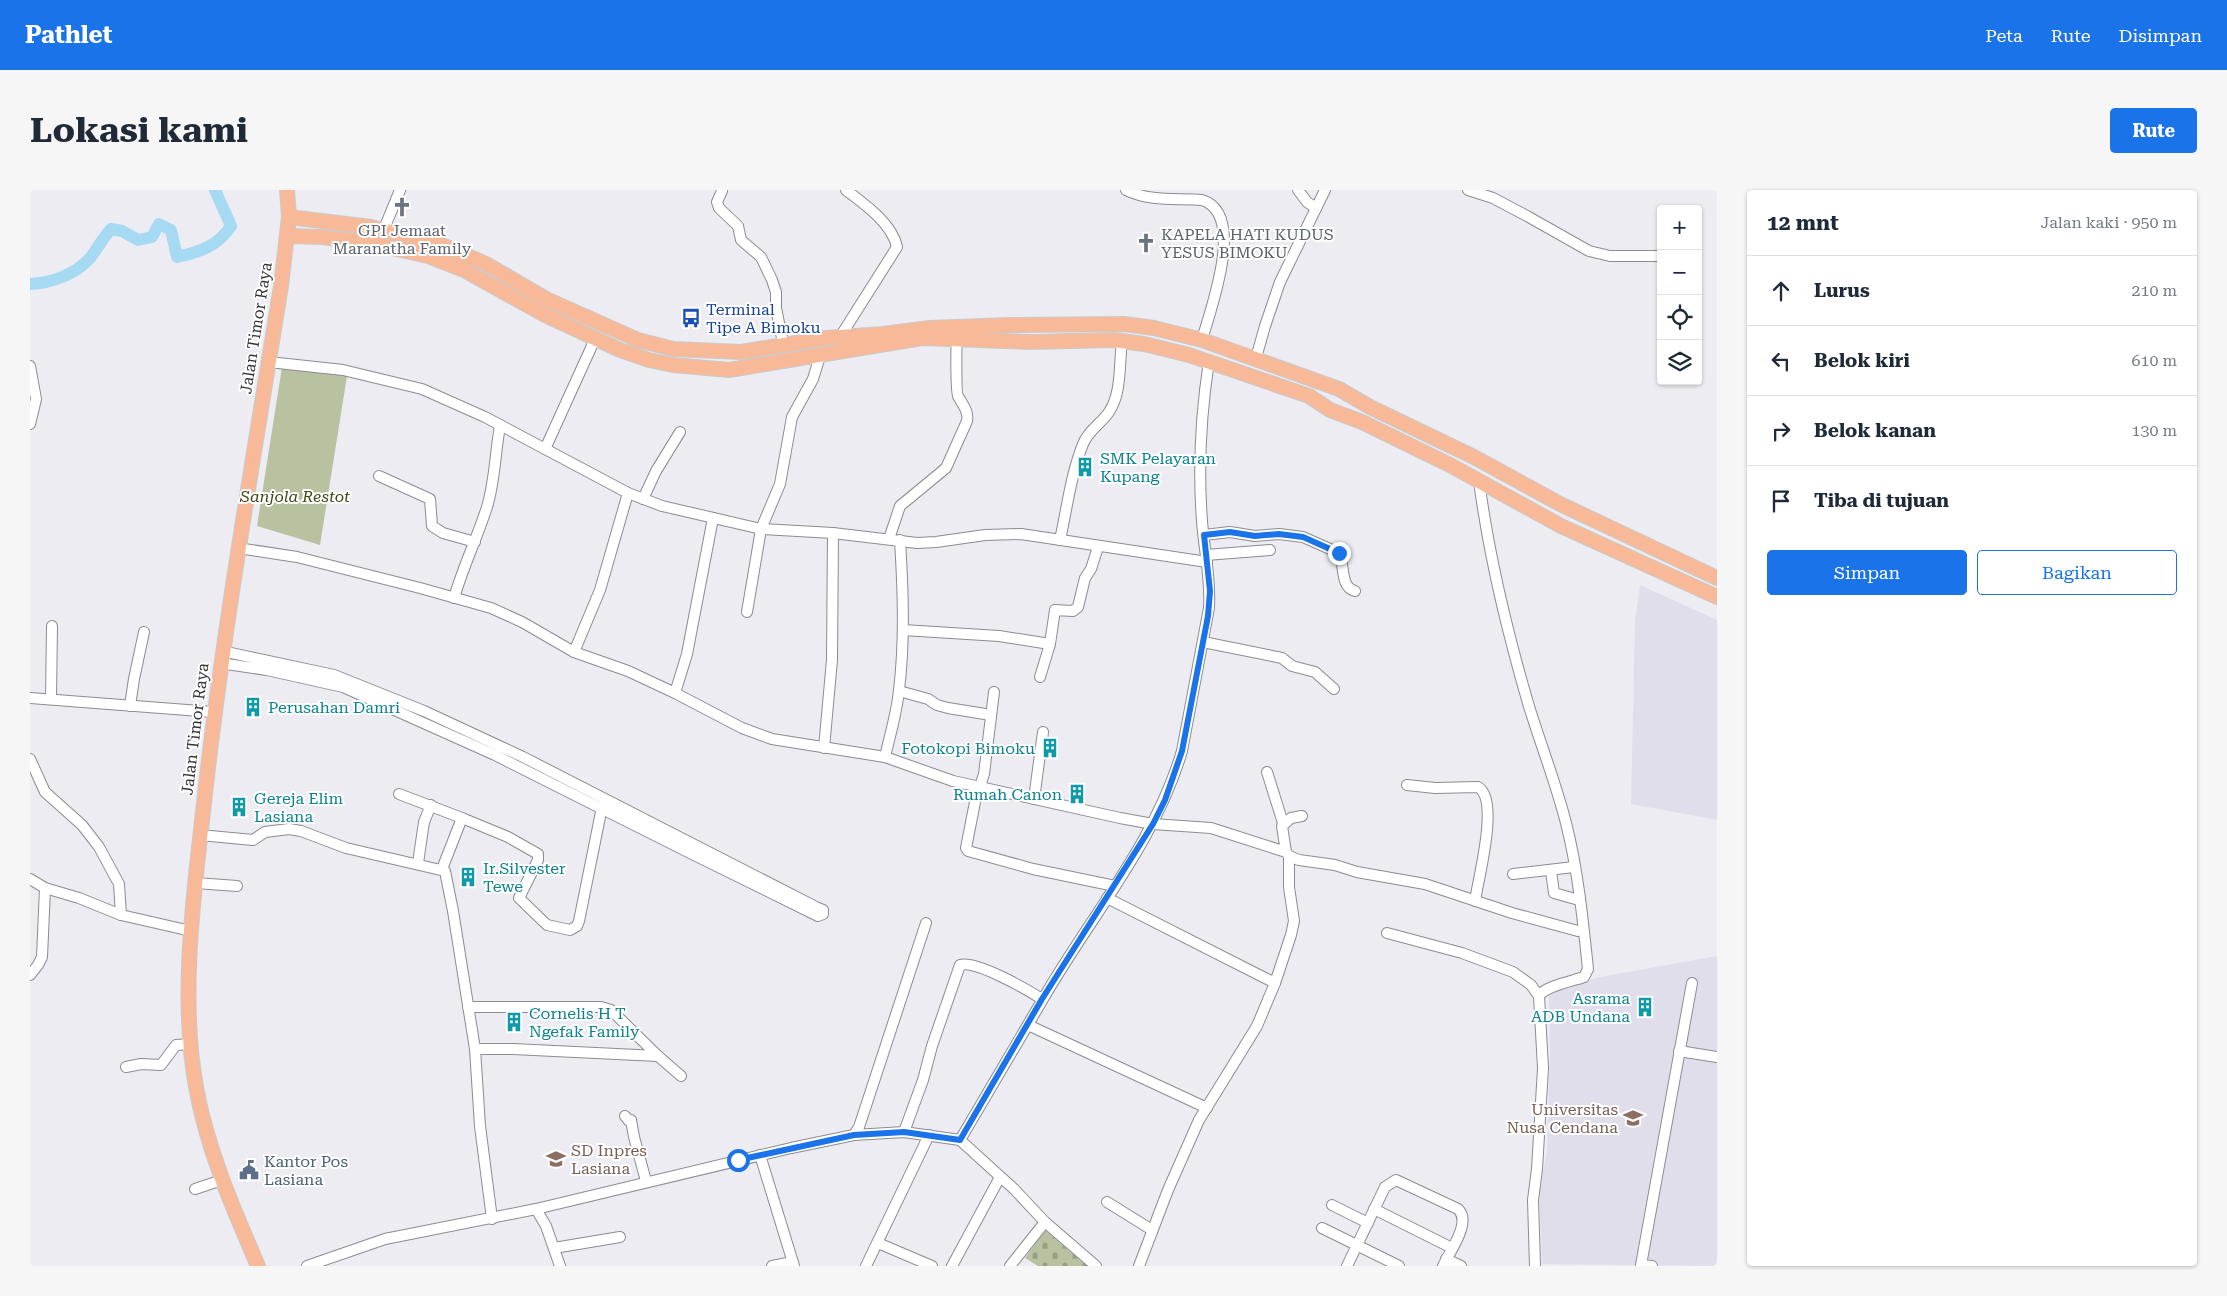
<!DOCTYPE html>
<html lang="id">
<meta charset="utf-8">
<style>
:root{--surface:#fff;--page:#f6f6f7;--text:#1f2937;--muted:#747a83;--line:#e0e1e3;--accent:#1a73e8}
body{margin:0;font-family:"Roboto Serif",serif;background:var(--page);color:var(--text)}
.controls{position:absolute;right:15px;top:15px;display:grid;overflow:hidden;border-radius:5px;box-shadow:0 1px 4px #0004}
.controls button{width:45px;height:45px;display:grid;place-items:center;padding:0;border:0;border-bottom:1px solid var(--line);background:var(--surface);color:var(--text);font:25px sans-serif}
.stop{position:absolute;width:15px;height:15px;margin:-11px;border:4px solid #1a73e8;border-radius:50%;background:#fff}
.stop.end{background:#1a73e8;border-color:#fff;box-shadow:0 1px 5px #0008}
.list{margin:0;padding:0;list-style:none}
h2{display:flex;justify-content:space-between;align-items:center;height:65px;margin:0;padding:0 20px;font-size:21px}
h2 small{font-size:16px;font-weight:400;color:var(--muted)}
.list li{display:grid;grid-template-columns:32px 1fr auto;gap:15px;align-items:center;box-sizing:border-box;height:70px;padding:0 20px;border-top:1px solid var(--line)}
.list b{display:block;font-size:19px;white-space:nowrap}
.list em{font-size:16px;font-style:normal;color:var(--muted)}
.actions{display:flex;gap:10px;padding:15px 20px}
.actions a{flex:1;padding:11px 0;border:1px solid var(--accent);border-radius:5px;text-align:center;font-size:18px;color:var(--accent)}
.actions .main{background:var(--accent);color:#fff}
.icon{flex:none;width:28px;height:28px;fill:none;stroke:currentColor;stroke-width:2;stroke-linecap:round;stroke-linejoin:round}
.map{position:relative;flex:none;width:1687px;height:1076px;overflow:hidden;border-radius:5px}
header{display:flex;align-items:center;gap:30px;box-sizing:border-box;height:70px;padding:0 25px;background:var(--accent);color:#fff}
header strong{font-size:24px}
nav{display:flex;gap:28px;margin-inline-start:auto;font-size:18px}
.intro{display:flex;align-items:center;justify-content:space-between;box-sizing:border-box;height:120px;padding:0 30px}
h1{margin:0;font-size:35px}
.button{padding:12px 22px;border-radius:5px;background:var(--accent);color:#fff;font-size:18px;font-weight:700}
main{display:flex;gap:30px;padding:0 30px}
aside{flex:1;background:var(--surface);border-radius:5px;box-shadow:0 1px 4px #0004}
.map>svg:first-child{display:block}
</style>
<header>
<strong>Pathlet</strong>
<nav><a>Peta</a><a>Rute</a><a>Disimpan</a></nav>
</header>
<div class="intro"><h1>Lokasi kami</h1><a class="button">Rute</a></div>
<main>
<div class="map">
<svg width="1687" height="1076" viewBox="0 0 1687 1076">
<defs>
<pattern id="cemetery-stones" width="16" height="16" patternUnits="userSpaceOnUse" patternTransform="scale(1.25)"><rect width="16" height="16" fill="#b8c2a0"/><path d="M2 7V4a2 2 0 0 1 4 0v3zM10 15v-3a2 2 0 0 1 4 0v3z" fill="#969e83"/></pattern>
</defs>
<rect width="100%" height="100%" fill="#edecf3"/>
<!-- built -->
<g fill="#e1deec">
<path d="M1610,395l77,35v200l-86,-16 4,-184z"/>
<path d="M1687,766v310l-175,-2 -3,-72 8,-40 3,-99 -1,-59 51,-17z"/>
</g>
<!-- cemetery -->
<path fill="url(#cemetery-stones)" d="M1015,1040l42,36h-49l-13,-8z"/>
<!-- park -->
<path fill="#b8c2a0" d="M252,177l65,9 -27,169 -63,-19z"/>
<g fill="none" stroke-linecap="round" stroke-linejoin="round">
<!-- river -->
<path stroke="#a6daf2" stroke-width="12" d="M0,94c21,-1 45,-9 60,-26 7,-9 13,-20 21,-29l11,2 16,9 14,-3 7,-13 12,6 6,27c23,-5 41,-11 54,-31l-16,-36"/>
<defs>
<g id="minor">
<path d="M1096,0c25,12 49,8 76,10 45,14 8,110 0,140"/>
<path d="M1268,0l9,12 9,6"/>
<path d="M1438,0l25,8 34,18 62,35 21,5h51"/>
<path d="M692,1l-5,11 2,6 19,18 3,14 20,17 11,23 4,12v16l7,35"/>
<path d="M354,39l16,-39"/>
<path d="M810,147l57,-90c-5,-24 -33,-43 -51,-57"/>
<path d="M1226,168l9,-32 15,-44 45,-92"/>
<path d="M239,172l74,8 79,19 63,28 143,76 34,13 99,23 72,4 84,10 19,-1 49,-7 36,-1 186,28"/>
<path d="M0,176l6,33 -6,25"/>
<path d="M515,259l50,-110"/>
<path d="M349,286l51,23 2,27 11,7 32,9"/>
<path d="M1449,291c10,75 28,150 49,222 12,40 28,80 38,120 12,47 17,98 22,146l-4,8c-11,4 -39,9 -45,19l4,72 -6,101 -4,31 2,66"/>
<path d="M613,309l13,-28 24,-39"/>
<path d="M1174,345l26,-3 25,4 24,-2 24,3 36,16c6,13 1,34 16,38"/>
<path d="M859,349l11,-33 46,-38 21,-47c2,-10 -5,-17 -9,-25 -2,-3 -2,-50 -1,-56"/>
<path d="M1030,350c7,-32 11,-66 23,-96 6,-15 18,-20 26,-32 13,-19 10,-49 13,-71"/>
<path d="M208,358l59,9 123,31 71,20 31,14 52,30 54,19 47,22 67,35 30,11 113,18 68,24 167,37 33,6 58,4 75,24 3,4v31l5,34 -3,14 -16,48 -18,43 -58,94 -31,70 -29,76"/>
<path d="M1176,365l64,-5"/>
<path d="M424,408c9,-31 23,-60 33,-91 8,-26 8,-54 13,-81"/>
<path d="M717,422l14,-83 19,-45 12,-67 21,-38 7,-23"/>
<path d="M873,440l96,6 51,8"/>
<path d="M1173,452l79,16 10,8 23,6 19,17"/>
<path d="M544,462l26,-62 28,-97"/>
<path d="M190,473l47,7 76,17 152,68 195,98 128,63 5,-2v-4l-7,-3 -293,-150 -99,-46 -90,-36 -112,-24"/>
<path d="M1010,487l10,-33 5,-34 18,1 5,-4 7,-29 6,-9 7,-22"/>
<path d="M869,501l29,8 9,6 11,3 43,7"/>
<path d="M964,502l-10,82 -9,28 -9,46 2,3 65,18 82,17"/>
<path d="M645,503l12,-39 26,-136"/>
<path d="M0,508l183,14"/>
<path d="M21,508l1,-72"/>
<path d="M100,516l4,-27 10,-47"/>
<path d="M794,558l8,-88 1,-127"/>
<path d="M855,567c5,-22 12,-45 14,-67 6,-50 4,-100 1,-150"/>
<path d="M0,569l15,33 37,33 17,22 20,37 2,31"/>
<path d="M1237,582l16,51"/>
<path d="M1377,595l28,3 43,-1c22,12 0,92 -3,114"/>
<path d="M369,604l63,24 -20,51"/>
<path d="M1004,609l9,-67"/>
<path d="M432,628l46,19 30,17v6l-19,38 28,27 23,5 7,-4 2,-5 23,-114"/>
<path d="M170,645l53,5 12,-8 24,-3 12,2 45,17 99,23 8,40 22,138 5,77 12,93"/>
<path d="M1256,662l-4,-26 9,-8 11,-2"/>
<path d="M1259,666l10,4 36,5 22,7 68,12 87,29 66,18 4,-1"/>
<path d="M388,673l6,-41 7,-17"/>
<path d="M1521,681l3,22 25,7"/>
<path d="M1483,684l61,-7"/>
<path d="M0,689l15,9 34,10 42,17 70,16"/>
<path d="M166,693l41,3"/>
<path d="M1077,708l168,85"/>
<path d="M1357,743l75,20 51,19 18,13 8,11"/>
<path d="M0,785l8,-10 4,-8 3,-69"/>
<path d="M438,817h133l10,3 47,46 -145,-7h-38"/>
<path d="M998,835l179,83"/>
<path d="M1649,861l38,6"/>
<path d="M628,866l23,20"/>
<path d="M96,877l15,-3 20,1 15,-20 15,-1"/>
<path d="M595,926l4,5 2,-1 3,17 12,44"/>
<path d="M874,942l19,-52 9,-34 28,-81c16,-5 68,25 82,34"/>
<path d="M824,945l5,-8 67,-204"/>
<path d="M930,950c28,-47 55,-94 83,-141 47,-82 112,-156 139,-248l27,-143c2,-30 -5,-58 -7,-87 -4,-53 -1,-108 7,-160"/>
<path d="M730,965l34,111"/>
<path d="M165,999l27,-9"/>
<path d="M1077,1012l45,28"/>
<path d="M1302,1015l36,18"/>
<path d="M506,1019l10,17 14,40"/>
<path d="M1344,1019l78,39"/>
<path d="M1292,1038l77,38"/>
<path d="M848,1053l54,23"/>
<path d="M524,1058l66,-11"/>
<path d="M1416,1069l15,7"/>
<path d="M277,1076l78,-27 151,-30 255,-61 63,-13 50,-3 56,8 54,49 31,33 51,44"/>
<path d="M742,1076l21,-4"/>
<path d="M836,1076l63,-131"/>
<path d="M922,1076l48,-89"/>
<path d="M980,1076l35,-44"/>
<path d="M1317,1076l38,-79 11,-7 62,29c14,13 -8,42 -15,57"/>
<path d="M1622,1076l-11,-1 51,-282"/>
</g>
<g id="highway">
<path d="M259,27l82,10 71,18 44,19 60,35 92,41 35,9 68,3 85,-14 57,-4 47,-6 79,-3 115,-1 30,4 48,12 137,49 31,18 104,50 86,47 157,74"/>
<path d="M257,46l35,1 44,5 62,14 36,14 81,45 75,35 29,10 24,5 56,5 193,-32 108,4 84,-2 30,4 45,11 120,41 21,14 32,12 88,43 111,61 156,71"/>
<path d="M228,1076c-25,-58 -51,-117 -62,-179 -16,-87 -3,-188 7,-275 19,-176 50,-351 78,-526l8,-69 -2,-27"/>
</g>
</defs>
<!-- minor casing -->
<use href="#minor" stroke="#8c8b91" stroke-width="12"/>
<!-- highway casing -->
<use href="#highway" stroke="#cacaca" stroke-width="16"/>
<!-- minor -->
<use href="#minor" stroke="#fff" stroke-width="10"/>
<!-- highway -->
<use href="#highway" stroke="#f8b998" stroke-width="14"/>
</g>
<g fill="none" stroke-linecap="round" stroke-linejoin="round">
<!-- route -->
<path stroke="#1a73e8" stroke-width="6" d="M708,970l116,-25 50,-3 56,8 82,-141 111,-175 12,-24 17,-49 26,-135 2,-25 -6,-56 26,-3 25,4 24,-2 24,3 36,16"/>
</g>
<!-- icons -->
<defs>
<symbol id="church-bare" viewBox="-9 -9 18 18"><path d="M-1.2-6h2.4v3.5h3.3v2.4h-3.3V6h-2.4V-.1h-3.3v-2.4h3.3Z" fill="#6b7280" stroke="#fff" stroke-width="2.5" paint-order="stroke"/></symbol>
<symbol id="bus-bare" viewBox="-9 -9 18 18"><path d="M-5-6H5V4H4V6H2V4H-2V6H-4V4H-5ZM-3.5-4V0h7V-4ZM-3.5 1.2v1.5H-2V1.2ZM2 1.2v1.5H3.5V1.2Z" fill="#1a4fb4" stroke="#fff" stroke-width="2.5" paint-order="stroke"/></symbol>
<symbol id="building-bare" viewBox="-9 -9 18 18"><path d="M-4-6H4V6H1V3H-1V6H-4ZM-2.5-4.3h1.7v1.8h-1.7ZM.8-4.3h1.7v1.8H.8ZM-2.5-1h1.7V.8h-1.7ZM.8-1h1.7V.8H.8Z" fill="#0f9aa8" stroke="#fff" stroke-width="2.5" paint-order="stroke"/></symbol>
<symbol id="university-bare" viewBox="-9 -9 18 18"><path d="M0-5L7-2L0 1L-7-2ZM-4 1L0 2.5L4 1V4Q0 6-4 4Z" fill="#8d6e63" stroke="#fff" stroke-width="2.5" paint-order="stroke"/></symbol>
<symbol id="school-bare" viewBox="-9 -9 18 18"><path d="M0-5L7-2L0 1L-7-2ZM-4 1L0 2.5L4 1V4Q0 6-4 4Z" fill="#8d6e63" stroke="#fff" stroke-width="2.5" paint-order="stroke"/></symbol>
<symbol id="civic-bare" viewBox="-9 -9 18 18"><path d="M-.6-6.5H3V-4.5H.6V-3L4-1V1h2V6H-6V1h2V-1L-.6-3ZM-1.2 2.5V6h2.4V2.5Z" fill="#5c6f8a" stroke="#fff" stroke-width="2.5" paint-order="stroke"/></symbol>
</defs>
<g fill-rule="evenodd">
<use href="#church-bare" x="358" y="3" width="28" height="28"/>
<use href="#church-bare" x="1102" y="39" width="28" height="28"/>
<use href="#bus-bare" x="647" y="114" width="28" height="28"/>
<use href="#building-bare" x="1041" y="263" width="28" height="28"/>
<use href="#building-bare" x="209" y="503" width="28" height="28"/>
<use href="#building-bare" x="1006" y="544" width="28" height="28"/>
<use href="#building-bare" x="1033" y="590" width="28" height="28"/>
<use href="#building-bare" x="195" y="603" width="28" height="28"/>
<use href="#building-bare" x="424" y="673" width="28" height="28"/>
<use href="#building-bare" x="1601" y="803" width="28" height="28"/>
<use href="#building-bare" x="470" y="818" width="28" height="28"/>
<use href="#university-bare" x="1589" y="914" width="28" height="28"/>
<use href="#school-bare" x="512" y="955" width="28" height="28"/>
<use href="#civic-bare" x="205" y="966" width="28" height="28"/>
</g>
<g text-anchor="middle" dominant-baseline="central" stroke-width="4" stroke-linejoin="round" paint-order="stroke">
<!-- worship labels -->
<g font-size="16" fill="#5b616d" stroke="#fff">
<text x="372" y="40">GPI Jemaat<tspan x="372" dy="18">Maranatha Family</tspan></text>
<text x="1131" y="44" text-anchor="start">KAPELA HATI KUDUS<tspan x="1131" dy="18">YESUS BIMOKU</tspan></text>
</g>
<!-- transit labels -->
<g font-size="16" fill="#164399" stroke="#fff" text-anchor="start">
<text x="676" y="119">Terminal<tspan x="676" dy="18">Tipe A Bimoku</tspan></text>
</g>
<!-- street labels -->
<g font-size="16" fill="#333235" stroke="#fff">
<text transform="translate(226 138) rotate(-81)">Jalan Timor Raya</text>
<text transform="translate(165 539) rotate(-83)">Jalan Timor Raya</text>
</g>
<!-- culture labels -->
<g font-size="16" fill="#0d838f" stroke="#fff" text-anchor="start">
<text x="1070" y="268">SMK Pelayaran<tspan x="1070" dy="18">Kupang</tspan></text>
<text x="238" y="517">Perusahan Damri</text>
<text x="1005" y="558" text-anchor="end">Fotokopi Bimoku</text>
<text x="1032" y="604" text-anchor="end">Rumah Canon</text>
<text x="224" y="608">Gereja Elim<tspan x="224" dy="18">Lasiana</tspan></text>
<text x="453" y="678">Ir.Silvester<tspan x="453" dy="18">Tewe</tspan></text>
<text x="1600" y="808" text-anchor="end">Asrama<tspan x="1600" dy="18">ADB Undana</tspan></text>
<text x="499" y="823">Cornelis H T<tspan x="499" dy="18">Ngefak Family</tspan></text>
</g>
<!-- park labels -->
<g font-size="16" font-style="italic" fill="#3d4714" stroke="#fff">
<text x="265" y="306">Sanjola Restot</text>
</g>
<!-- education labels -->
<g font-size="16" fill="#785e54" stroke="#fff" text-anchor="end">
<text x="1588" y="919">Universitas<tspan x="1588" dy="18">Nusa Cendana</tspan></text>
<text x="541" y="960" text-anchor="start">SD Inpres<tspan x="541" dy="18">Lasiana</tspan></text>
</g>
<!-- service labels -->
<g font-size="16" fill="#4e5e75" stroke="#fff" text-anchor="start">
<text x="234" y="971">Kantor Pos<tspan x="234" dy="18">Lasiana</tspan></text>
</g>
</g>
</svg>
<div class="controls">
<button>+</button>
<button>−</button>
<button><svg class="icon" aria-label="locate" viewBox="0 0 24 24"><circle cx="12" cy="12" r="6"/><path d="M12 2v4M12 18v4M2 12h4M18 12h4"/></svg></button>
<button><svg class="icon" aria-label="layers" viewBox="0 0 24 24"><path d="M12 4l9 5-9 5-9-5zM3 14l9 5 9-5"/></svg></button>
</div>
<div class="stop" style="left:708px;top:970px"></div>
<div class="stop end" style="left:1309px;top:363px"></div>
</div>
<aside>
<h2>12 mnt<small>Jalan kaki · 950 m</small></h2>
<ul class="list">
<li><svg class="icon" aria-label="ahead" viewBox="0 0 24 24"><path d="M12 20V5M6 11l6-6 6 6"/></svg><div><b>Lurus</b></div><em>210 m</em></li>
<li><svg class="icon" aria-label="left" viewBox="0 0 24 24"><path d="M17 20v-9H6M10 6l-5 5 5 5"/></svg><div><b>Belok kiri</b></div><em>610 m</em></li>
<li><svg class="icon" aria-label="right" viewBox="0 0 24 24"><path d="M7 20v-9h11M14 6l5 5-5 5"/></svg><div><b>Belok kanan</b></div><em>130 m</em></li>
<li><svg class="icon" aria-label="arrive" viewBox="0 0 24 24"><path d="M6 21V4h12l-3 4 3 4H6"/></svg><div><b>Tiba di tujuan</b></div></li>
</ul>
<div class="actions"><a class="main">Simpan</a><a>Bagikan</a></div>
</aside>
</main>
